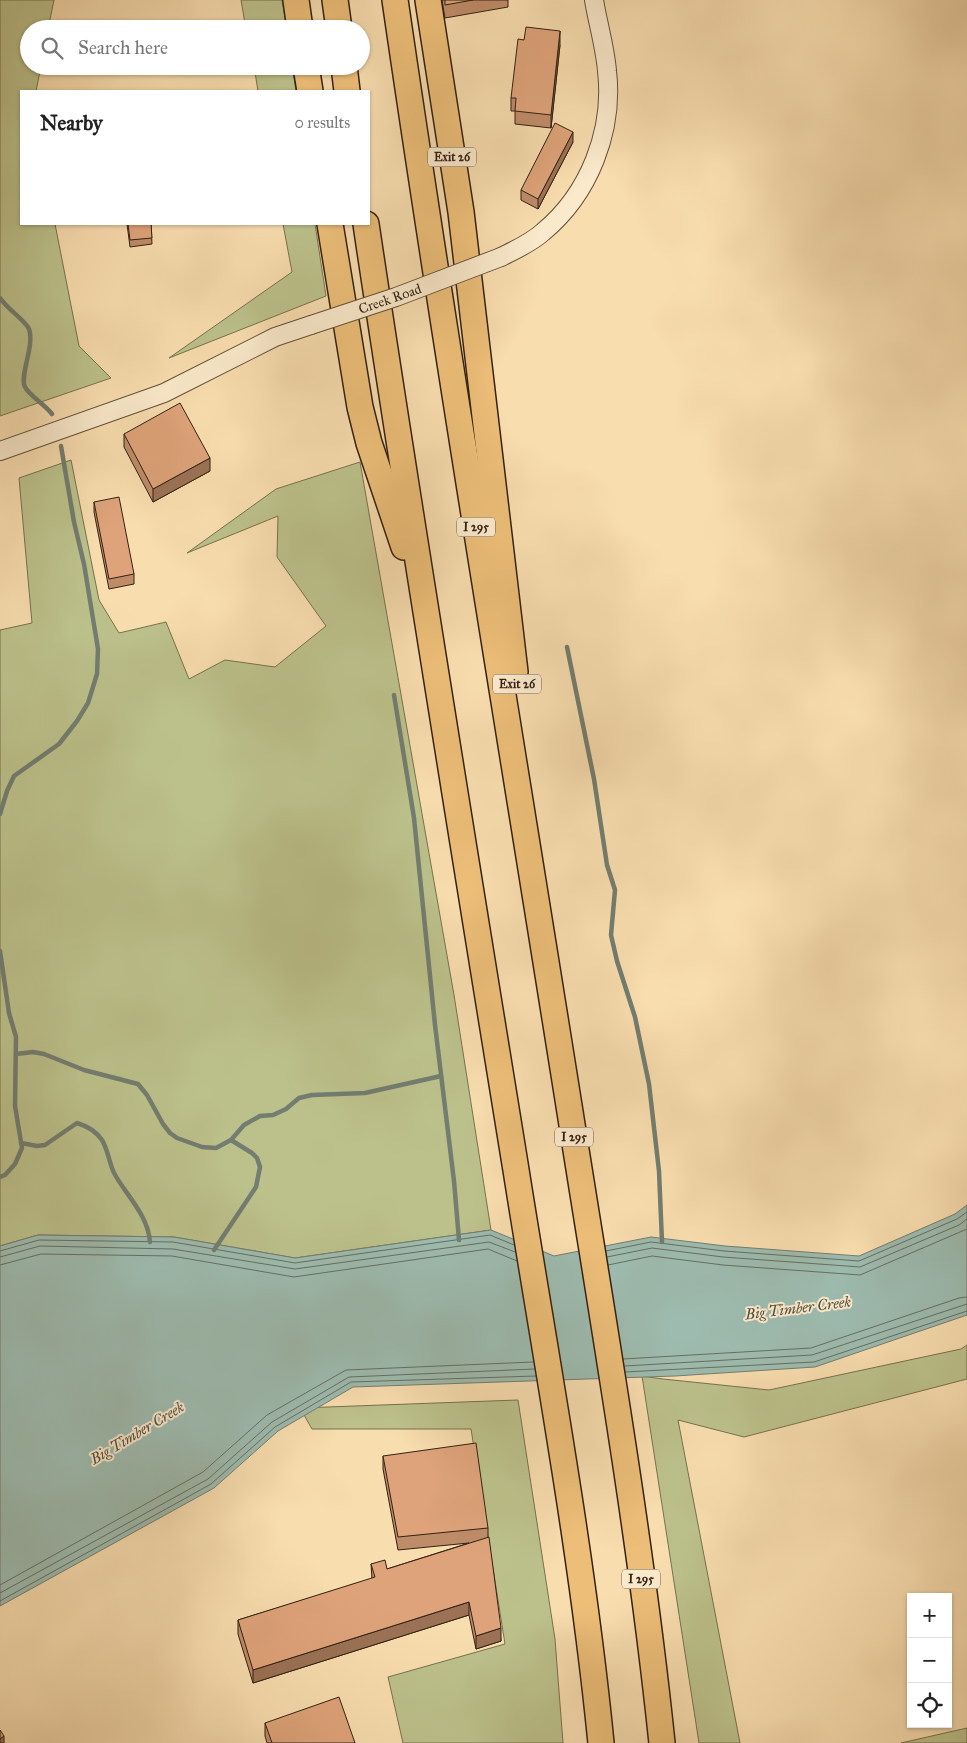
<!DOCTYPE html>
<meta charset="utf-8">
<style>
:root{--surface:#fff;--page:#f6f6f6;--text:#222;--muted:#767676;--line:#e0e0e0}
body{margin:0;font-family:"IM FELL Great Primer",serif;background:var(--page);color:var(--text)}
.controls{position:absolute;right:15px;bottom:15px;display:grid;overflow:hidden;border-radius:0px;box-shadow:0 1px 4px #0004}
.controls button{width:45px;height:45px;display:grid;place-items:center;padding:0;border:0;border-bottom:1px solid var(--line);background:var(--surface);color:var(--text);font:25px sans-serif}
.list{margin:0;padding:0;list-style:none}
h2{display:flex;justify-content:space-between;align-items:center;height:65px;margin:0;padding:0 20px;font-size:21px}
h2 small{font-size:16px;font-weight:400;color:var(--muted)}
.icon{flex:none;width:28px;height:28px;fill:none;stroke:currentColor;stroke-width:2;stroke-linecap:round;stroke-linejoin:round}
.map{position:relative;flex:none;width:967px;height:1743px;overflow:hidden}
.search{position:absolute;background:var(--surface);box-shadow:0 1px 4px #0004;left:20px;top:20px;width:350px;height:55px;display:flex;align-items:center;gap:12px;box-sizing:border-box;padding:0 18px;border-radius:28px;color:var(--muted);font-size:19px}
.panel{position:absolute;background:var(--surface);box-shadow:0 1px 4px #0004;left:20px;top:90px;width:350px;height:135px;border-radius:0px}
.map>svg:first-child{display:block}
</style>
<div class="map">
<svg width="967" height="1743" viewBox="0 0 967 1743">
<rect width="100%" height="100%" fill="#f8ddaf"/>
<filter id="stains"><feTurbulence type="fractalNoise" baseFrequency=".004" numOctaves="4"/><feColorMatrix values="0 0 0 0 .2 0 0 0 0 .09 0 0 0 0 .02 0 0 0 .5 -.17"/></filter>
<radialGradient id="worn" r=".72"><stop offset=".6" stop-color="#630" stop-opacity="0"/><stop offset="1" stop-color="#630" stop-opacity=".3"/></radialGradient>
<!-- green -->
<g fill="#bcc18b" stroke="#78714e">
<path d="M0,0h54l-6,29h-19v37h12l-5,25h-15v133h34l24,122 32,32 -111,38z"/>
<path d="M241,0h41l5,29h-41z"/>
<path d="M254,66h38l4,25h-38z"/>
<path d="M283,224h32l11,72 -157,62 123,-86z"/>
<path d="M71,460l28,140 20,33 47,-11 23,57 36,-19 50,7 51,-41 -49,-69 1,-41 -91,37 89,-64 84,-27 94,533 37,235 -196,28 -121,-21 -136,-2 -38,11v-616l32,-7 -13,-145z"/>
<path d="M967,1345v34l-223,58 -66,-17 62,323h-41l-57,-367 21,3 106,11 192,-41z"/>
<path d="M518,1400l37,239 8,104h-160l-15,-66 117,-33 -34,-215h-159l-12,-21z"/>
<path d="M967,1728v15h-66z"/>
</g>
<!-- water -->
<path fill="#9dbbaf" stroke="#737d70" d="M967,1205v110l-152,52 -140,9 -322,11 -75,44 -64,57 -214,118v-360l38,-11 136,2 121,21 196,-28 63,26 97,-19 74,9 134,10 96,-42z"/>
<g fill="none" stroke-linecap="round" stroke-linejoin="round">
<!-- shore -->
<g stroke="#686e60" stroke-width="1">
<path d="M0,1251l39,-11 134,2 122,21 195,-28 24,10"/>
<path d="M606,1251l45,-9 73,9 135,10 98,-42 10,-7"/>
<path d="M0,1257l40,-11 133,3 122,20 194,-27 26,10"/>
<path d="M607,1257l45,-9 71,9 137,10 99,-42 8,-6"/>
<path d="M0,1265l41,-11 131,2 122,21 194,-28 29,12"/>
<path d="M608,1265l44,-9 71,9 137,10 107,-46"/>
<path d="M623,1359l188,-11 148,-50 8,-1"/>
<path d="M625,1366l187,-11 155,-51"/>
<path d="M625,1372l189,-10 153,-51"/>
<path d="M0,1585l203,-113 64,-57 79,-45 187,-8"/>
<path d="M0,1593l208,-114 64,-57 77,-45 186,-8"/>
<path d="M0,1601l211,-117 64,-57 76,-45 185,-6"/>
</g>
<!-- stream -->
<g stroke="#737d70" stroke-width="4.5">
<path d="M0,298c7,11 26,23 29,31 6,16 -10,48 -4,58 4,8 20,18 27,27"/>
<path d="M567,647l27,132 13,86 8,25 -4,45 6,26 18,56 14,67 10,87 3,71"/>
<path d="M394,695l20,123 21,207 19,156 5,59"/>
<path d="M0,814l7,-23 7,-15 45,-32 18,-23 11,-18 9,-29 1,-25 -14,-85 -10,-42 -13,-76"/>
<path d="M0,951l9,62 7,24 -1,69 7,42 -7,16 -10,11 -5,2"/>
<path d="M16,1054l17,-2 11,2 40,16 54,14 9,11 16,29 7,9 7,5 25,9 14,1 15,-8 13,-15 16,-9 13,-1 13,-6 13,-11 13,-3 53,-2 76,-17"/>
<path d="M21,1143l16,3 8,-1 32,-22c10,3 18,7 25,17 6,10 7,22 12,33 12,22 34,42 36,69"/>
<path d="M214,1250l42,-63 4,-20 -3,-9 -5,-5 -21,-13"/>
</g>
<defs>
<g id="minor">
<path d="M501,257c14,-7 30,-14 42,-25 46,-38 71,-101 64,-161 -2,-24 -9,-47 -13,-71"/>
<path d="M0,451l164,-58 111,-56 36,-12"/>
</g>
<g id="highway">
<path d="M296,0l4,29"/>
<path d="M335,0l4,29"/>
<path d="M395,0c54,371 116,741 175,1112 33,210 70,420 92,631"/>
<path d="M428,0l33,212 54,460"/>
<path d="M306,66l4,25"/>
<path d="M344,66l3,25"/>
<path d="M330,224l30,183 9,36 35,104"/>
<path d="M366,224c47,316 99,631 150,946 30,190 66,381 85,573"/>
</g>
</defs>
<!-- minor casing -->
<use href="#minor" stroke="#645039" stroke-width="20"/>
<!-- highway casing -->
<use href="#highway" stroke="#332112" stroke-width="28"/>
<!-- minor -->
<use href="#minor" stroke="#fae9cb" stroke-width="18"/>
<!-- highway -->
<use href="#highway" stroke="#ecbe78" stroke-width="25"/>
<defs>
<path id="minor-bridge" d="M311,325l85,-28 105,-40"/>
</defs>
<!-- minor-bridge casing -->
<use href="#minor-bridge" stroke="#645039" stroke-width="20" stroke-linecap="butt"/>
<!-- minor-bridge -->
<use href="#minor-bridge" stroke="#fae9cb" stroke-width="18"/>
</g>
<!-- wall -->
<g fill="#bf8c69" stroke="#332112">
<path d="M442,0h66v7l-63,11z"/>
<path d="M560,45l-9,83 -36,-4v-13h-4v-13z"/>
<path d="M573,142l-35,67 -17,-9v-10z"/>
<path d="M127,224h24l1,20 -22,3z"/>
<path d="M124,434l86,37 -57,31 -29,-55z"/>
<path d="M94,502l40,72v10l-25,5 -15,-77z"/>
<path d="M383,1456l105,72v9l13,104 -25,8 -7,-34 -216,68 -15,-49v-14l134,-41 -1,-15 16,5 82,-26 -71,7 -15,-81z"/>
<path d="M265,1723l90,20h-88l-2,-7z"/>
</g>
<!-- shaded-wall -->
<g fill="#9b7255" stroke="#332112">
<path d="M560,31v14l-9,83v-13z"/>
<path d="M573,132v10l-35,67v-10z"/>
<path d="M210,458v13l-57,31v-13z"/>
<path d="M469,1602v13l-216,68v-13z"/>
<path d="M501,1628v13l-25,8v-13z"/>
<path d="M4,1736v7h-4v-4z"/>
</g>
<!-- building -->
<g fill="#dea37a" stroke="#332112">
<path d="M445,0h28l-28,5z"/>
<path d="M526,27l34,4 -9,84 -36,-4 1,-13h-5l7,-59 6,1z"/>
<path d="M555,123l18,9 -35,67 -17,-9z"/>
<path d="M128,224h23l1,14 -22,2z"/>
<path d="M180,403l30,55 -57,31 -29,-55z"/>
<path d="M119,497l15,77 -25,5 -15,-77z"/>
<path d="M476,1443l12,85 -90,9 -15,-81z"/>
<path d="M489,1537l12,91 -25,8 -7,-34 -216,68 -15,-50 137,-43 -4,-13 14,-4 2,9z"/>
<path d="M339,1697l16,46h-83l-7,-20z"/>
<path d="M0,1730l4,6 -4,3z"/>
</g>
<g text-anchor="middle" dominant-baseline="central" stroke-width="4" stroke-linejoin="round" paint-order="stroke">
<!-- shield labels -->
<g fill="#fae9cb" stroke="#6f5d4a" stroke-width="1">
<rect x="428" y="147.5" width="48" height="19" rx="4"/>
<rect x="457" y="517.5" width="38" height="19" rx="4"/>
<rect x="493" y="674.5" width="48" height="19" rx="4"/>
<rect x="555" y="1127.5" width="38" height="19" rx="4"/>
<rect x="622" y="1569.5" width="38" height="19" rx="4"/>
</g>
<g font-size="12" font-weight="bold" fill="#332112">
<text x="452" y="157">Exit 26</text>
<text x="476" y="527">I 295</text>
<text x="517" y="684">Exit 26</text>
<text x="574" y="1137">I 295</text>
<text x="641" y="1579">I 295</text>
</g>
<!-- street labels -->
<g font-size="14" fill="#332112" stroke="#fae9cb">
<text transform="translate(390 299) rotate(-19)">Creek Road</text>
</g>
<!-- water labels -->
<g font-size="15" font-style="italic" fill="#534f41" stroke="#fae9cb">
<text transform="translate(798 1308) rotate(-7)">Big Timber Creek</text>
<text transform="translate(137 1433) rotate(-31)">Big Timber Creek</text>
</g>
</g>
<rect width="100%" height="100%" filter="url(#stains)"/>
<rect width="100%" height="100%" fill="url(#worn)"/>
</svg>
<div class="controls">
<button>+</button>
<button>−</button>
<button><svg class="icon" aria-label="locate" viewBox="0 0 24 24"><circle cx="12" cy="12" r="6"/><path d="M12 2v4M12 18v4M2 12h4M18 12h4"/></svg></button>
</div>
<div class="search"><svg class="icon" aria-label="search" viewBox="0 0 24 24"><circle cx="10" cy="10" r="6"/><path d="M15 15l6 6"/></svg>Search here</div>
<section class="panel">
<h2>Nearby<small>0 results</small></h2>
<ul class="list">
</ul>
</section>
</div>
